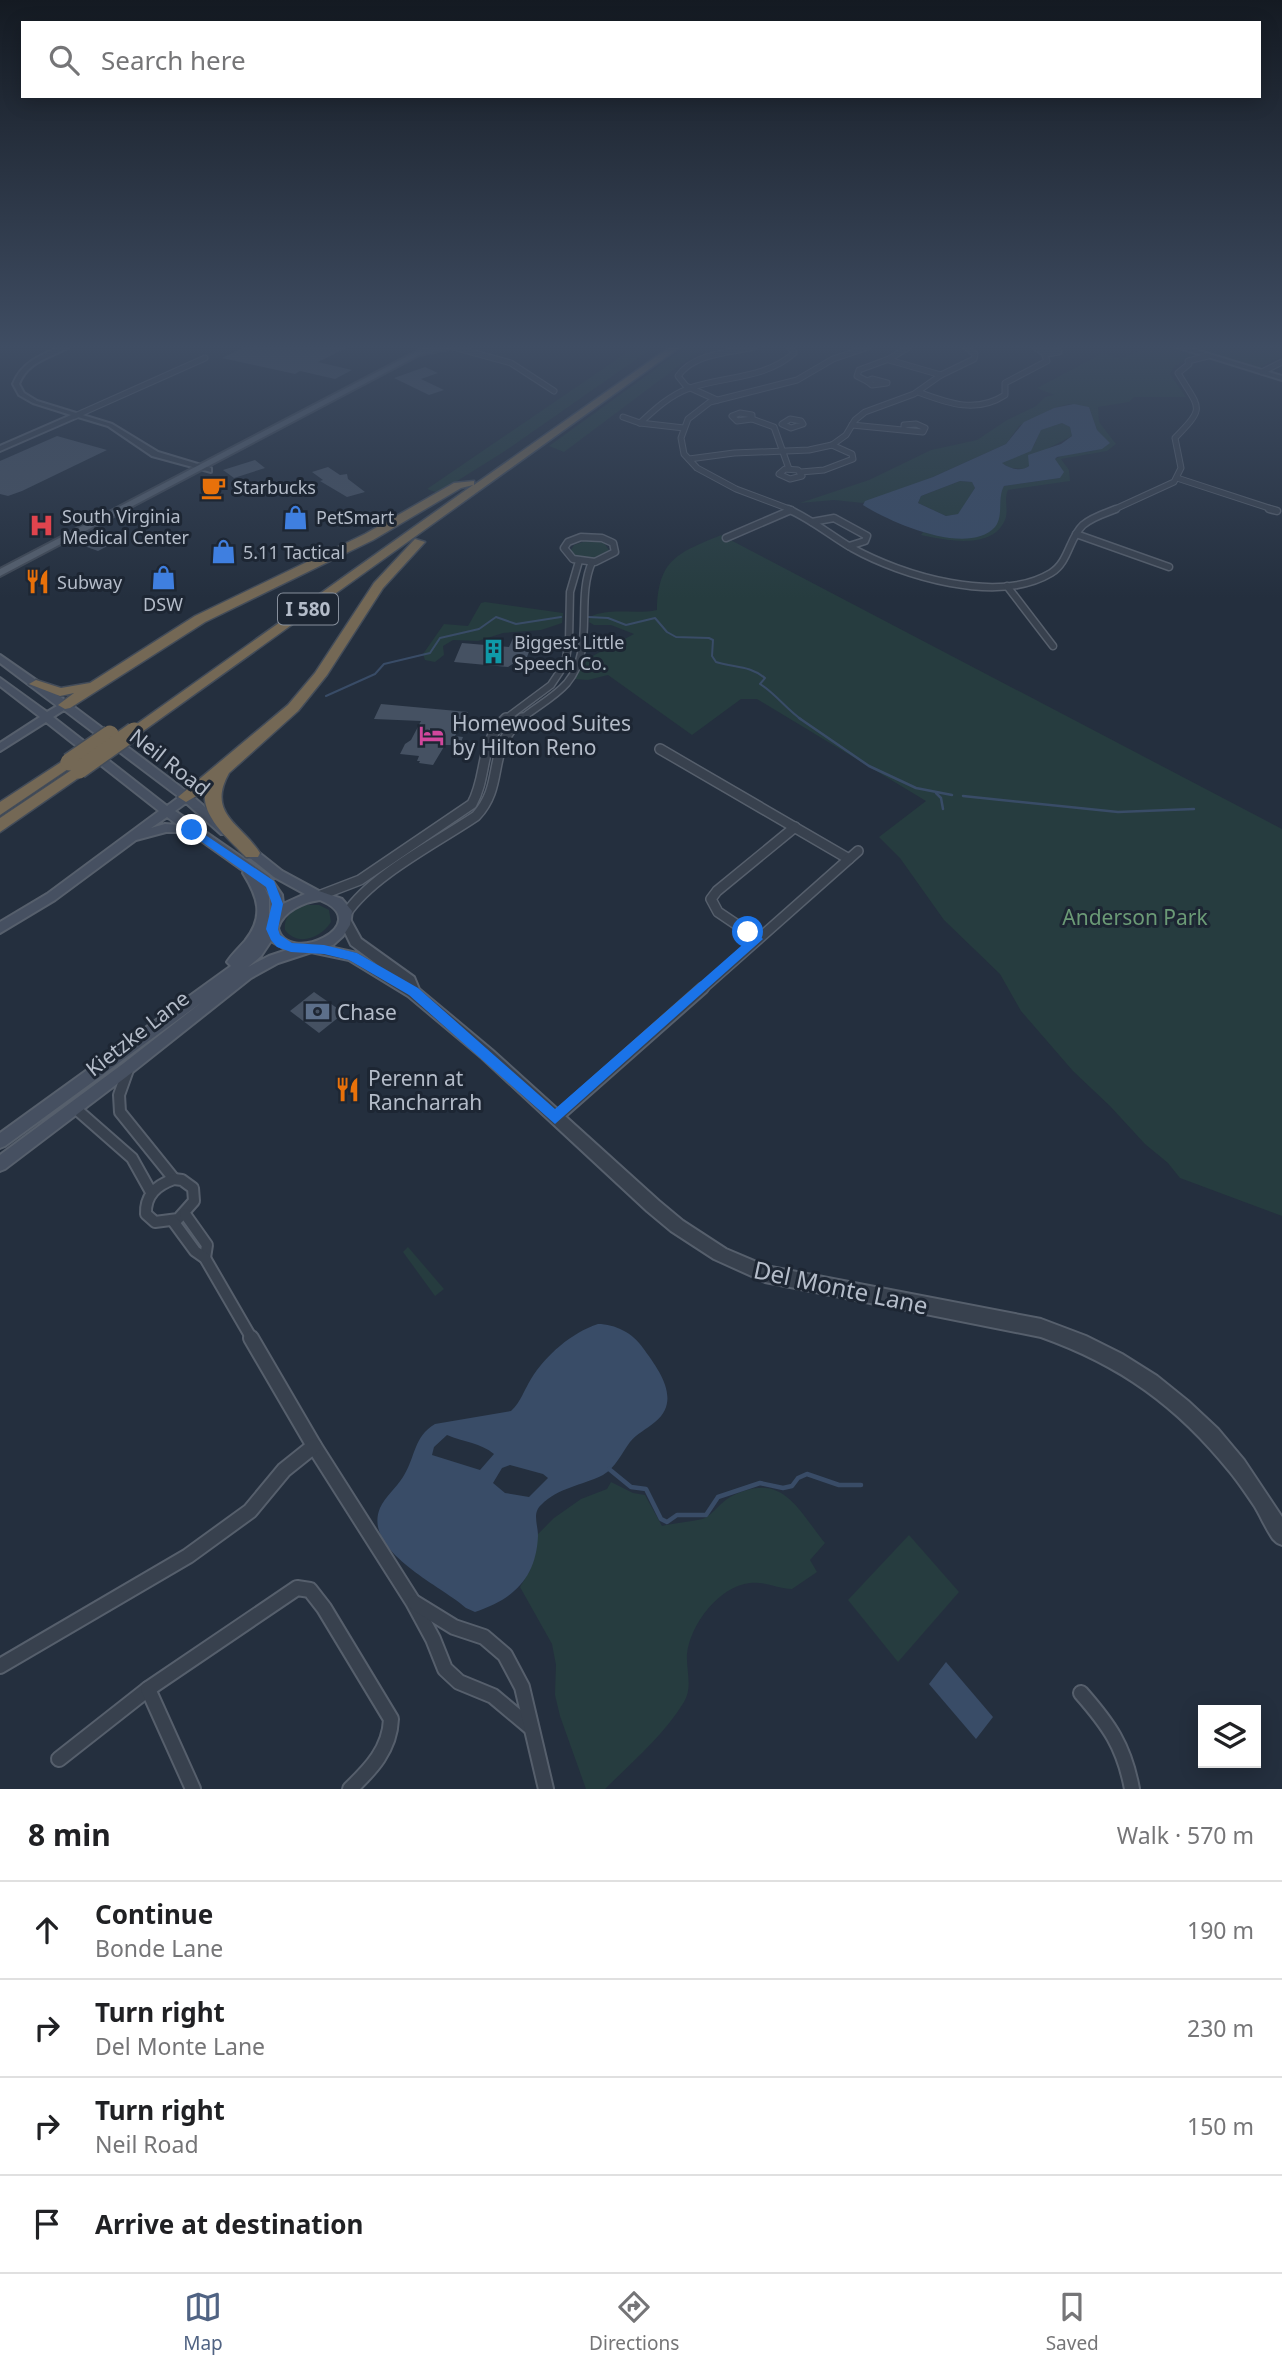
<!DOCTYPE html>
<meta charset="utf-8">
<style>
:root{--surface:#fff;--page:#f2f2f2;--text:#202124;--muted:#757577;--line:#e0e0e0;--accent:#506383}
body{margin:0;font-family:"Noto Sans",sans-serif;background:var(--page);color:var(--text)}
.controls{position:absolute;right:21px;bottom:21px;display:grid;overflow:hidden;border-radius:0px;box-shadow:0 4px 18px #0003}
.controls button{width:63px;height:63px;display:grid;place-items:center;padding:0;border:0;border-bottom:2px solid var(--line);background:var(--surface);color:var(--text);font:35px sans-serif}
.stop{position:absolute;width:21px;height:21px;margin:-16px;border:5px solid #1a73e8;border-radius:50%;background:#fff}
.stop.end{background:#1a73e8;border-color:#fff;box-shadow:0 2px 7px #0008}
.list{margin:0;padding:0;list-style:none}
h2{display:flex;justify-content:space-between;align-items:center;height:91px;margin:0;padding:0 28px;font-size:30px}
h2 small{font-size:23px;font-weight:400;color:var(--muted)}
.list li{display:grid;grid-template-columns:46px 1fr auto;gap:21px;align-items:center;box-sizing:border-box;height:98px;padding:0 28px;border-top:2px solid var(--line)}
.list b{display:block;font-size:26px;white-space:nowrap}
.list p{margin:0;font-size:23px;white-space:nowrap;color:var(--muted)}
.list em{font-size:23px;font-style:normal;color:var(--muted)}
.icon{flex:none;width:38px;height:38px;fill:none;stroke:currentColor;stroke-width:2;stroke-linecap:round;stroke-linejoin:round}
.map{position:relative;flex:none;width:1282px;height:1789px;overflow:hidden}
.search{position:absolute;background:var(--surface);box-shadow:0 4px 18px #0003;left:21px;right:21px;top:21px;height:77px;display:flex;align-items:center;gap:18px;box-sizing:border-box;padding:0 24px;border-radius:0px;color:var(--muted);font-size:26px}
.sheet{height:483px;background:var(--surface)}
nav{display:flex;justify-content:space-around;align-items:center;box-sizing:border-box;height:98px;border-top:2px solid var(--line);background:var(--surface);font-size:19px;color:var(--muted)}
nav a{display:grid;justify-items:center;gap:4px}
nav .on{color:var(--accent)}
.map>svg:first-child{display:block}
</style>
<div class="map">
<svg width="1282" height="1789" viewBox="0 0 1282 1789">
<rect width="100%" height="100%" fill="#242f3e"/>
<!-- green -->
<g fill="#263c3f">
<path d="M635,347h19l-149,104 -67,42 -11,-4z"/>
<path d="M686,347h18l-140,105 -15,-6z"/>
<path d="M1148,347h22l23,8 -19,12 -4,7 16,23h-52l-5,5 -31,5 1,15 17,22 -9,7 -46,8 8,11 1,11 -62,9c-5,10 2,22 -4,32 -14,28 -59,18 -83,13l2,-3c24,6 62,14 75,-14 4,-10 0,-22 6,-32l56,-8 -5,-19c13,-7 25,-7 39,-8l3,-21 -8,-23 -20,-3 -15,4 -35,18 -13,18 -73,33 -70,26 -29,-3 -34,3 69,-23 62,-30 46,-10 30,-20 29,-14 9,-9 9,-2 -17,-7 66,-35 18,6z"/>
<path d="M1189,347h93v9l-24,12z"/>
<path d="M1062,423l8,4 2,9 -25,13 -22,20 -14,-1 -10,-5 33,-17 6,-16z"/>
<path d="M960,481l12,1 3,6 -16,26 -13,2 -28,-13 3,-7z"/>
<path d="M721,535l561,294v387l-102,-38 -12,-15 -23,-19 -35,-38 -37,-35 -52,-60 -21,-37 -56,-54 -44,-62 -21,-21 47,-36 -169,-102h-16l-49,36 -84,-60 -20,5 -14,-1 13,-20 47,-25 -23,-9h-17l-5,-3 1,-5c20,-10 45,-2 67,-7 1,-51 21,-57 64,-75z"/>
<path d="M589,540l15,3 5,7c-9,11 -24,10 -36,4l-2,-4 3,-5z"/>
<path d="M485,602l78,11 -1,10 -21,7 -38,3 -25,8 -25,-1 -10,6 1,9 -9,7 -10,-2 -2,-6 21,-30 24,2 13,-23z"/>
<path d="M306,905h13l10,5 2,12c-10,16 -33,25 -46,8 -2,-14 9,-21 21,-25z"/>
<path d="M408,1247l36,42 -9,7 -32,-44z"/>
<path d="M611,1482l22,11 12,2 17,31c10,-3 38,-5 43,-8 9,-5 16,-16 25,-21 52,-27 66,10 95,46l-15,17 7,12 -25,17c-14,0 -27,-8 -42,-6 -31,3 -60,42 -63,71 -1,17 6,33 -3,48 -20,33 -52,60 -79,87h-19l-26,-73 -5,-21 1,-30 -4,-21 -32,-57 10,-17 8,-36 16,-16 27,-19 26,-10z"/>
<path d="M909,1535l50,57 -61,70 -50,-62z"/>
</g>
<!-- water -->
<g fill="#394c67" fill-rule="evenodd">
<path d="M1074,404l15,3 8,23 13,13 -8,6 -45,8 -2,2 9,13 -4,6 -56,8c-7,12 0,30 -9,41 -28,30 -105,-5 -132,-22l2,-4 68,-24 73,-33 18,-22 30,-14zM1062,423l8,4 2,9 -11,8 -33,11 1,11c-8,6 -19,3 -27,-3l29,-12 10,-21zM960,481l12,1 3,6 -17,26 -12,2 -28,-13 3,-7z"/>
<path d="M598,1324c17,0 35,9 45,24 16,22 39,52 12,74 -8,7 -19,12 -25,20 -8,11 -15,26 -27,33 -22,11 -44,12 -62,30 -9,8 -3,20 -3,31 -2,43 -25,63 -63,76l-9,-4c-24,-22 -104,-57 -86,-100 5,-11 16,-20 23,-31 13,-20 10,-40 32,-53l76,-13c10,-9 13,-21 20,-32 15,-24 40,-46 67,-55zM447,1435c17,7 34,8 47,19l-14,16 -48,-15 2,-8zM510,1465l33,9 5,4 -19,19 -24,-4 -12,-10 9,-15z"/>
<path d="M946,1662l47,55 -17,22 -47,-55z"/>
</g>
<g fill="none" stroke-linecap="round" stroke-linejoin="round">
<!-- stream-far2 -->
<g stroke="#394c67" stroke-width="2">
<path d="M588,617l20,1 18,7 29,-7 12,14 9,5 33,1 4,2 -1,16 4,6c19,6 33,3 49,16l-5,6c16,10 26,25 42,36"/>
<path d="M326,696l49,-22 9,-10 46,-11 10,-15 39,-9 17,-12 20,7 45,-7"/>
</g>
<!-- stream-far1 -->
<g stroke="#394c67" stroke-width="2.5">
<path d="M799,718l70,48 47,22 36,7"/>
<path d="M936,793l5,5 2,11"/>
<path d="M963,796l155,16 76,-3"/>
</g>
<!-- stream -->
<path stroke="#394c67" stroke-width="4.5" d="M609,1469l22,18 15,2 15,30 6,3 10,-7h29l12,-18 42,-14 23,5 9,-2 6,-8 9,-4 32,11h22"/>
</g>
<!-- building -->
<g fill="#455162">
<path d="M245,347h103l-30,15 34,8 -17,9 -35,-8 -5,3 -73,-16z"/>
<path d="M425,367l13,6 -17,6 23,11 -15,5 -35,-17z"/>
<path d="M57,436l50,14 -85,41 -14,5 -8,-2v-33z"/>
<path d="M255,460l10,8 -31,10 -11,-8z"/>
<path d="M328,467l12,8 7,-1 1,5 17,13 -18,5 -27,-16 3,-1 -11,-8z"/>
<path d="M106,534l13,6 -21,11 -14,-5z"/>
<path d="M513,638l20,2 -7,20 -6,-1 -12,8 -54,-5 8,-19 47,4z"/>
<path d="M381,704l87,8 -13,24 8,1 -3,8h-15l-12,20 -14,-2 1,-2h-3l2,-5 -19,-2 5,-10 6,-4 10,-19 -47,-2z"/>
<path d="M314,992l30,21 -25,20 -29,-22z"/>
</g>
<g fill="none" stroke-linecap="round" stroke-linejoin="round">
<defs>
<g id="minor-far4">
<path d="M453,347l58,16 43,28"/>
<path d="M1040,350l12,-1 7,3 -13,2"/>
<path d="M889,360l52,15"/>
<path d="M1262,372l20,-10"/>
<path d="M872,379l15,4 -15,2 -5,-4z"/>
<path d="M867,381l-10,-5 2,-6 30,-11 20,-12"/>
<path d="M918,392c30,11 58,22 87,3v-12l42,-22 -3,-8 -9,-6"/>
<path d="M717,400l-31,-14 -8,-10c16,-23 51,-23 76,-29"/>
<path d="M740,413l12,2v4l-15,2 -5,-5z"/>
<path d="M75,416l130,-58"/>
<path d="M623,417l17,6 44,5"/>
<path d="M752,419l22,8 15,42"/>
<path d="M790,419l11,2 2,3 -12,4 -9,-4z"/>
<path d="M640,423c15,-14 30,-28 50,-35 34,-12 76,-9 104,-35l-4,-6"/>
<path d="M852,425l71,7 2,-4 -9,-4 -12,1v4"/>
<path d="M689,459l45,-6 75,-3 23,-5 14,-10 9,-15 10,-8 49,-18 27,-19 33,-16 1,-5 -9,-7"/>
<path d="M785,469l13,1 4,6 -12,3 -11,-5z"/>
<path d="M801,472l23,-2 29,-11 -1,-5 -20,-9"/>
<path d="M1177,478l98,32"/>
<path d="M792,510l-56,-21 -39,-21 -13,-14 -3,-16 7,-19 22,-17 87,-22 36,-21 35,-12"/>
<path d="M1113,510l61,-28 7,-14 -6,-30c31,-32 25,-28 3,-65l11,-9 -1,-3 20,-5"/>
</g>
<g id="minor-far3">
<path d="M788,509c23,10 42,26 64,39 50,28 146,57 199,25 18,-11 18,-35 32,-48 9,-8 23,-12 33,-16"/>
<path d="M1269,509l8,2"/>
<path d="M812,522l22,-4 33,18 -2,5 -16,5"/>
<path d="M1076,534l93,33"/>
<path d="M581,537l21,1 11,5 2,9 -20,10 -22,-3 -9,-11 4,-6z"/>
<path d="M726,538l65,-28"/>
<path d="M1007,586l46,60"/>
<path d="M504,720l47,-35 14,-21 4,-23 1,-49 9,-31"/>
<path d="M520,720c15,-13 34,-22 47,-37 29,-35 8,-82 25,-121"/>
</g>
<g id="minor-far2">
<path d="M660,749l189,110"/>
<path d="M321,895l39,-15 112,-76c16,-29 7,-62 34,-86"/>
<path d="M346,914c26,-39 90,-71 130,-98 30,-32 9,-67 46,-98"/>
<path d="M758,939l-40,-27 -7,-13 6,-8 78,-64"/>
<path d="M701,990l157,-139"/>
</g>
<g id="minor-far1">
<path d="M129,1067l-10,28 1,17 54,67"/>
<path d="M75,1108l57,50 19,34"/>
<path d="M556,1118l147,-130"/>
<path d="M174,1179l8,1 11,8 1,13 -16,18 -23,3 -9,-8c-1,-19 11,-29 28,-35z"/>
<path d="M185,1214l22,31 -2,13"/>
<path d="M173,1221l22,30 10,7 47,81"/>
</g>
<g id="minor">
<path d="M251,1338l63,108 99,156 20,37 12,30 14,13 34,14 37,31"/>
<path d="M415,1603l39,24 30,10 21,18 17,32 24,102"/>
<path d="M0,1666l188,-110 62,-45 34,-41 30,-24"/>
<path d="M1081,1693c28,32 43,53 51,96"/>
<path d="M59,1759l89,-70"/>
<path d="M193,1789l-45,-100 149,-101 13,2 14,18 67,111c-1,30 -20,50 -41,70"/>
</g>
<g id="tertiary">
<path d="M60,347h9c-19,11 -41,14 -50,37l5,9 13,8 75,23 46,28 53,16v4l-59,-16 -44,-30 -30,-9 -78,34v-5l71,-31 -38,-12 -14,-8 -6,-11c8,-21 27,-29 47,-37z"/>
<path d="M1176,347h10l96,29v4z"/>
<path d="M346,917l4,2 11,20 53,38 5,12 73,61 167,151 24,20 43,28 40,17 275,53 45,17 36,18 35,22 31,25 30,28 26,31 38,57v28c-5,-2 -5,-2 -9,-6 -7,-10 -12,-22 -18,-32 -8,-12 -16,-24 -25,-35 -53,-66 -110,-107 -189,-135l-276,-55 -51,-23 -43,-28 -24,-20 -165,-153 -74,-62 -59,-36 -43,-9 -1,-3 1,-3 5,-2 46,10 21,12 -27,-20 -11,-23 2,-3z"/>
</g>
<path id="secondary" d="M0,655l69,48 121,91 39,34 2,3 -2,3h-8l-35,-31 -11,8 94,65 13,19 1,9 22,-10 -31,-17 -34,-27 -2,-3 2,-3h8l34,27 37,20 23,8 10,12 -2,14 -7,11 -10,9 -55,18 -27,15 -117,93 -129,98 -5,2v-16l124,-92 78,-61 -197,144 -5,2v-15l231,-167 -4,-4c5,-8 12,-14 18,-21 20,-25 13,-44 -2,-68l1,-2 -55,-39h-23l-30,8 -81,60 -55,33v-11l47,-28 112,-83 -113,-89 -46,29v-8l40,-26 -40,-31v-8l47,34 10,-6 -57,-43zM64,710l115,87 -12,9 -114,-89zM167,817l11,8 -13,-1 -14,4zM264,887l6,9 1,19 -2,2v-20zM320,900c58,24 -34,67 -42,28 5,-17 26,-26 42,-28zM271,941l16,9 -18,6 -21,11 13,-11z"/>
<path id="primary" d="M425,347h8l-4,3 29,-3 -39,8 -419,221v-7z"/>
<g id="motorway">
<path d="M670,347h10l-541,387 -5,2 -7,-5 346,-246 -12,3 -88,52 -168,82 -135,86 -5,1 -7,-4 16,-12 -14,3 -31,-12 7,-4 25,8 29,-5 105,-67 170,-82 89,-51 20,-2v4z"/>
<path d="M415,539l10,3 -42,46 -56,87 -29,36 -69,62c-23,41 13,51 31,80l-2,4h-12c-16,-17 -45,-40 -41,-66l-19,11 -8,-5 110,-92 27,-32 59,-90z"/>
<path d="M69,757l5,2 3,3 -3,3 -74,50v-13z"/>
<path d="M79,765l8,5 -3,4 -84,58v-14z"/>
</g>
</defs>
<!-- minor-far4 casing -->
<use href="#minor-far4" stroke="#565f6c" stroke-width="7"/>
<!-- minor-far3 casing -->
<use href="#minor-far3" stroke="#565f6c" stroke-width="9"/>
<!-- minor-far2 casing -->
<use href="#minor-far2" stroke="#565f6c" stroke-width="12"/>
<!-- minor-far1 casing -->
<use href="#minor-far1" stroke="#565f6c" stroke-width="14"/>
<!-- minor casing -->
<use href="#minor" stroke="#565f6c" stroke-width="18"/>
<!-- tertiary casing -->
<use href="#tertiary" stroke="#565f6c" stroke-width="4"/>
<!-- secondary casing -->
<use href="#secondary" stroke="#565f6c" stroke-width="4"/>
<!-- primary casing -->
<use href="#primary" stroke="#414a57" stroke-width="4"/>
<!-- motorway casing -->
<use href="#motorway" stroke="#434c59" stroke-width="3"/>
<!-- minor-far4 -->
<use href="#minor-far4" stroke="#38414e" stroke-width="5"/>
<!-- minor-far3 -->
<use href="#minor-far3" stroke="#38414e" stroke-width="6"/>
<!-- minor-far2 -->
<use href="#minor-far2" stroke="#38414e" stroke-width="9"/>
<!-- minor-far1 -->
<use href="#minor-far1" stroke="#38414e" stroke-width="10"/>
<!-- minor -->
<use href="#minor" stroke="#38414e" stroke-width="14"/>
<!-- tertiary -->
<use href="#tertiary" fill="#38414e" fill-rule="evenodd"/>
<!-- secondary -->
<use href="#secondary" fill="#465061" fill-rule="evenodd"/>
<!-- primary -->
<use href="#primary" fill="#56606e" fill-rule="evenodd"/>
<!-- motorway -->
<use href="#motorway" fill="#746855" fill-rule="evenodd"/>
<defs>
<g id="motorway-bridge">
<path d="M69,762l41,-28"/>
<path d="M79,770l55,-39"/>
</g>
</defs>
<!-- motorway-bridge casing -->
<use href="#motorway-bridge" stroke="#434c59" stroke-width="20" stroke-linecap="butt"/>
<!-- motorway-bridge -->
<use href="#motorway-bridge" stroke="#746855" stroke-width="17"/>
</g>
<!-- sky -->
<linearGradient id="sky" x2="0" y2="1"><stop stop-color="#141a22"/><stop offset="0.58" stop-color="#3f4d63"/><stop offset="1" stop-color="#3f4d63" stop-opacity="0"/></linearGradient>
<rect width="1282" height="598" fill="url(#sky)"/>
<!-- route -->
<path fill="#1a73e8" d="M192,826l82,55 9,23 -5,25 2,6 12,8 32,2 33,8 61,35 137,121 194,-170 -7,-7 2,-3h8l11,10 -208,185 -146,-129 -60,-35 -25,-6 -33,-2 -14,-5 -6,-7 -5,-11 6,-25 -6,-17 -78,-55v-5z"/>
<!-- icons -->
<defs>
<symbol id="cafe-bare" viewBox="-9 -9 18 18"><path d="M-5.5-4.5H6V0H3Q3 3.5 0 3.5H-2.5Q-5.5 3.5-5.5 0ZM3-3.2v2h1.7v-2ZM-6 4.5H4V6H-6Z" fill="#e8710a" stroke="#1d2633" stroke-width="2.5" paint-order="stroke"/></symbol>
<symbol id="shop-bare" viewBox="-9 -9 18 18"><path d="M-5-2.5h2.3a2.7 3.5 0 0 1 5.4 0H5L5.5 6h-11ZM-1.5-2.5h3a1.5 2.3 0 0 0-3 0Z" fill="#3f7fe0" stroke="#1d2633" stroke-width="2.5" paint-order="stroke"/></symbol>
<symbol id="hospital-bare" viewBox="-9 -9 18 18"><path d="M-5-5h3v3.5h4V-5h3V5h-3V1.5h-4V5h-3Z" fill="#e0444e" stroke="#1d2633" stroke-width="2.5" paint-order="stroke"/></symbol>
<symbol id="restaurant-bare" viewBox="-9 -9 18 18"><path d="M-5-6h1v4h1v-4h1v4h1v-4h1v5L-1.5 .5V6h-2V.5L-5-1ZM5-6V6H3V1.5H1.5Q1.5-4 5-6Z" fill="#e8710a" stroke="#1d2633" stroke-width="2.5" paint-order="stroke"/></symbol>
<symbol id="building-bare" viewBox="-9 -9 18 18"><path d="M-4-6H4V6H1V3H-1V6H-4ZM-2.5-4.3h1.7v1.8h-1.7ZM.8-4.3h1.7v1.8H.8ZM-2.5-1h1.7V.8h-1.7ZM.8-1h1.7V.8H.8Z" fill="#0f9aa8" stroke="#1d2633" stroke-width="2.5" paint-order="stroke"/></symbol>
<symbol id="hotel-bare" viewBox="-9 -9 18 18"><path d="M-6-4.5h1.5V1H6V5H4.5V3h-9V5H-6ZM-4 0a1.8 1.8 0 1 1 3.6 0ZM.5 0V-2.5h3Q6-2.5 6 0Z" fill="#d1479c" stroke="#1d2633" stroke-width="2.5" paint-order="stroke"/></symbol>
<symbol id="bank-bare" viewBox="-9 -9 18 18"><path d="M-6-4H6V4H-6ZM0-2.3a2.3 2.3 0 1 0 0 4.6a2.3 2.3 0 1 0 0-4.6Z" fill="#5c6f8a" stroke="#1d2633" stroke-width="2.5" paint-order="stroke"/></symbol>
</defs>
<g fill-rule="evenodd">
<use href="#cafe-bare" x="196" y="470" width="35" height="35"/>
<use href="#shop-bare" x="278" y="500" width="35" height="35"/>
<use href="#hospital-bare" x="24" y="508" width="35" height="35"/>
<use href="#shop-bare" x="206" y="534" width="35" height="35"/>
<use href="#shop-bare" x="146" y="560" width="35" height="35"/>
<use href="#restaurant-bare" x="20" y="564" width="35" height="35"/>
<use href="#building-bare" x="476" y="634" width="35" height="35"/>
<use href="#hotel-bare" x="414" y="718" width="35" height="35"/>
<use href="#bank-bare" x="300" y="994" width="35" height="35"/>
<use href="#restaurant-bare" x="330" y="1072" width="35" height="35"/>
</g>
<g text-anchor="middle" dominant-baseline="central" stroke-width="6" stroke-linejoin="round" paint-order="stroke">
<!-- far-poi labels -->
<g font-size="18" fill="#b4bcc9" stroke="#1d2633" text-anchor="start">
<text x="233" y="487">Starbucks</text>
<text x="62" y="516">South Virginia<tspan x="62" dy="21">Medical Center</tspan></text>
<text x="316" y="517">PetSmart</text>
<text x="243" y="552">5.11 Tactical</text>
<text x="57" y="582">Subway</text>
<text x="163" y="604" text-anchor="middle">DSW</text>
<text x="514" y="642">Biggest Little<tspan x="514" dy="21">Speech Co.</tspan></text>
</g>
<!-- shield labels -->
<rect fill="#1d2633" stroke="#878f9c" stroke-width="2" x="278" y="593.5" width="60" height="31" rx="5"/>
<g font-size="19" font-weight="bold" fill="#b4bcc9">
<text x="308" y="609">I 580</text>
</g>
<!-- poi labels -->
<g font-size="21" fill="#b4bcc9" stroke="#1d2633" text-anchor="start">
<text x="452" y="723">Homewood Suites<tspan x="452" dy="24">by Hilton Reno</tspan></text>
<text x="337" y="1012">Chase</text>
<text x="368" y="1078">Perenn at<tspan x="368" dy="24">Rancharrah</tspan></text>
</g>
<!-- street labels -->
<g font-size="21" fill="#b4bcc9" stroke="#1d2633">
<text transform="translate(170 762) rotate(38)">Neil Road</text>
<text transform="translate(137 1033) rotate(-38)">Kietzke Lane</text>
</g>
<!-- park labels -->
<g font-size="21" fill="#6b9a76" stroke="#1d2633">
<text x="1135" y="917">Anderson Park</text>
</g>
<!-- near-street labels -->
<g font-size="24" fill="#b4bcc9" stroke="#1d2633">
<text transform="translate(841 1287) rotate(12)">Del Monte Lane</text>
</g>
</g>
</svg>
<div class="controls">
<button><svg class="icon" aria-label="layers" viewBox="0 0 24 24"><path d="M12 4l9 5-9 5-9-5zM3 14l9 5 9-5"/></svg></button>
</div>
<div class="stop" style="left:748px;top:932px"></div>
<div class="stop end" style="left:192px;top:830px"></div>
<div class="search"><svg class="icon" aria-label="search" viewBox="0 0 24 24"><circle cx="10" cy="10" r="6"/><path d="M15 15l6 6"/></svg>Search here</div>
</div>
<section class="sheet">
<h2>8 min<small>Walk · 570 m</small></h2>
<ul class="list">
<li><svg class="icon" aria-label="ahead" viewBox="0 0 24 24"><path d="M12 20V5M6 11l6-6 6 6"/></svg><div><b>Continue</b><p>Bonde Lane</p></div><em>190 m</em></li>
<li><svg class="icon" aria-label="right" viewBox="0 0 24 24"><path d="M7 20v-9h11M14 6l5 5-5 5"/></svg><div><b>Turn right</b><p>Del Monte Lane</p></div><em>230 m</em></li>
<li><svg class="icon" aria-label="right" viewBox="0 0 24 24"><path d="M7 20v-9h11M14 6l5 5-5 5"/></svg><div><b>Turn right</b><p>Neil Road</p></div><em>150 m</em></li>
<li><svg class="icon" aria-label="arrive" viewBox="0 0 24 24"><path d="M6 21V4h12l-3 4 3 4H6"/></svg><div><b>Arrive at destination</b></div></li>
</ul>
</section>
<nav>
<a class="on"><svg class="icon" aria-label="map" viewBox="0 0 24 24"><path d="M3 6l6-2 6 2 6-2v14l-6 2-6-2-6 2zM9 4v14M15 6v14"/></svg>Map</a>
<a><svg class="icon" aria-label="directions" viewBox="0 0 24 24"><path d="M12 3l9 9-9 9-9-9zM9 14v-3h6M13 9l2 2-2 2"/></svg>Directions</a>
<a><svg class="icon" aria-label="saved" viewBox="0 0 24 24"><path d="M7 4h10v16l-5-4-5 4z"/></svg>Saved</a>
</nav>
